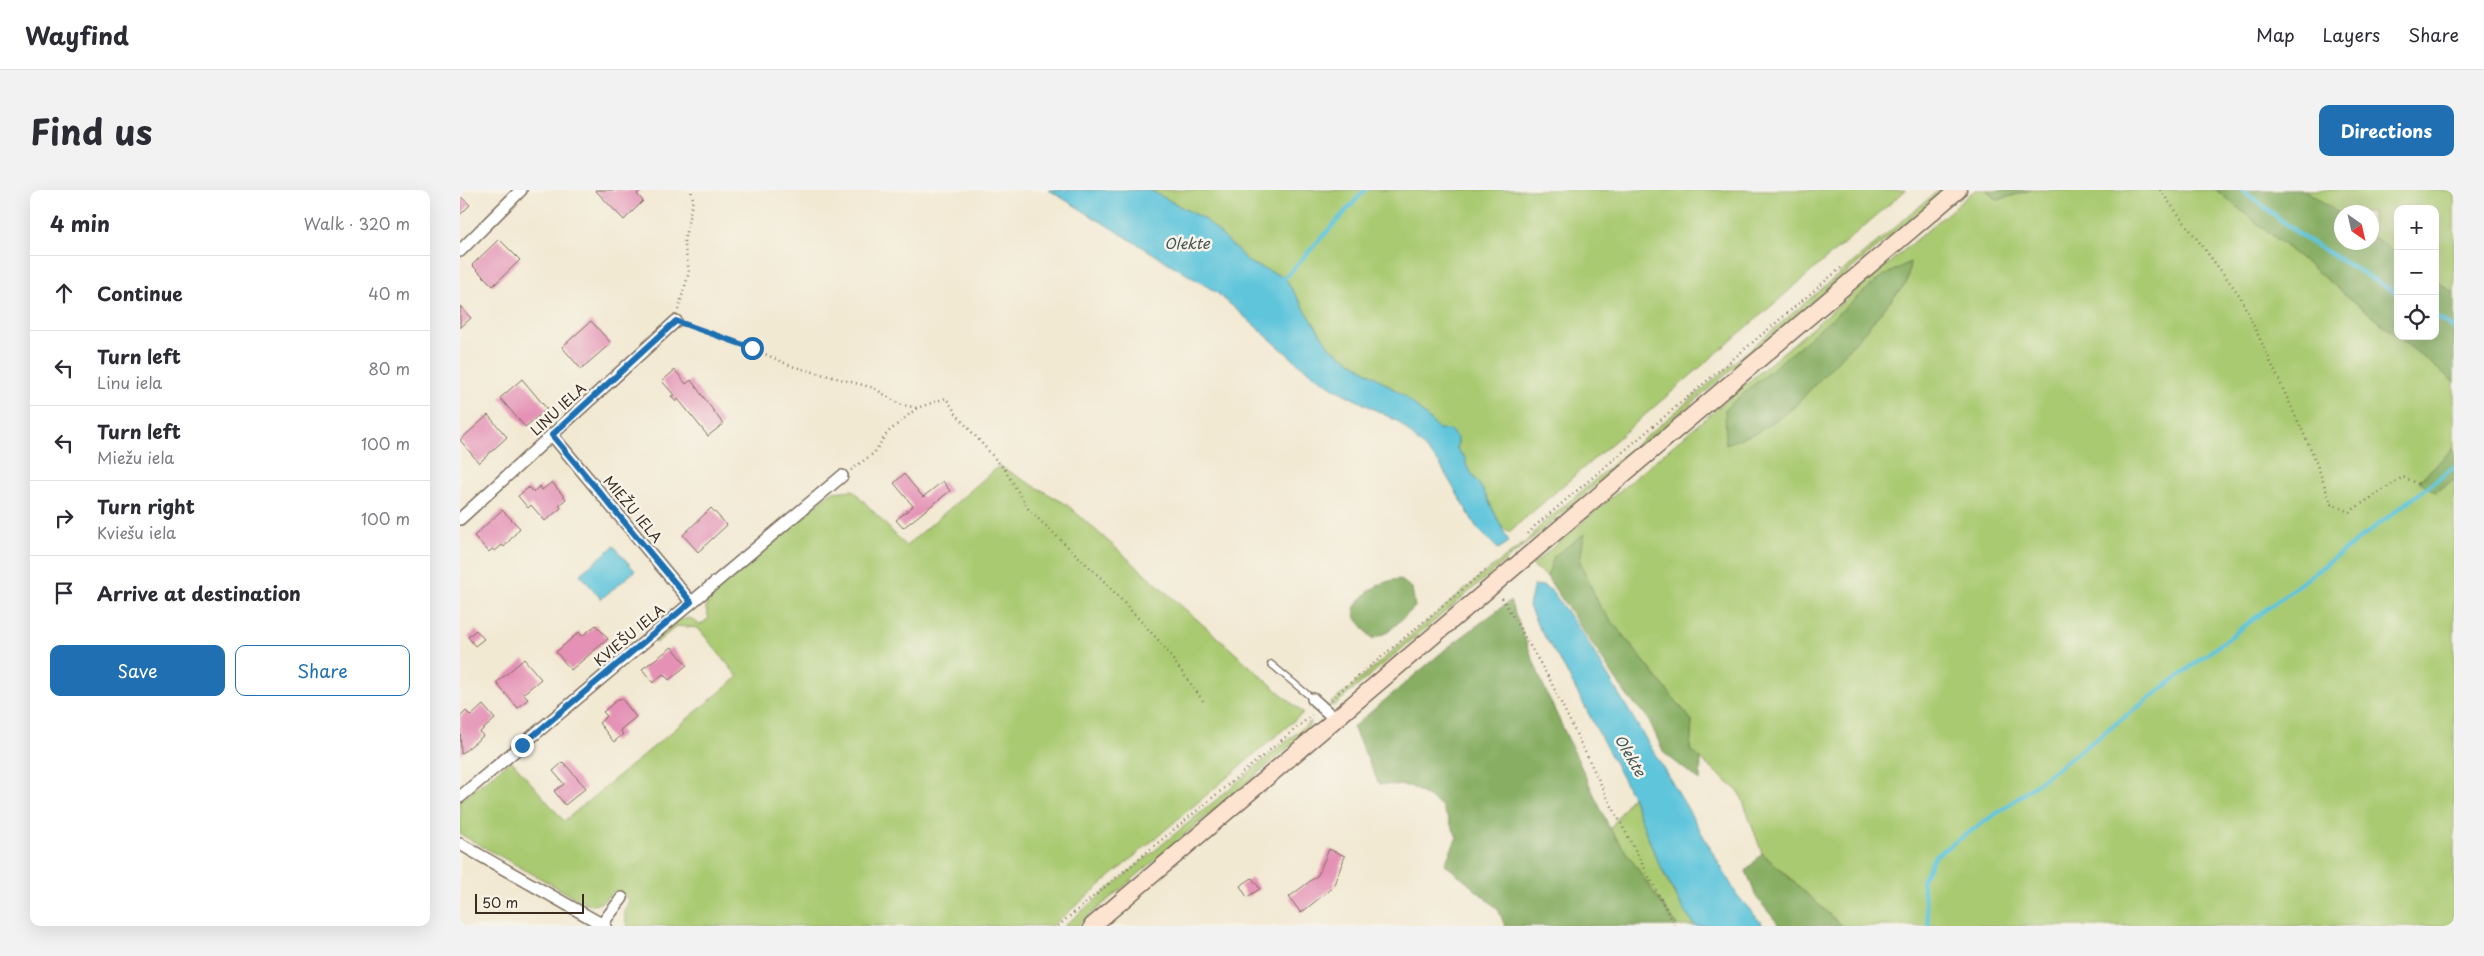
<!DOCTYPE html>
<meta charset="utf-8">
<style>
:root{--surface:#fff;--page:#f2f2f3;--text:#2b2b33;--muted:#7c7c81;--line:#e1e1e2;--accent:#1f6fb2}
body{margin:0;font-family:"Playpen Sans",sans-serif;background:var(--page);color:var(--text)}
.controls{position:absolute;right:15px;top:15px;display:grid;overflow:hidden;border-radius:10px;box-shadow:0 5px 20px #0002}
.controls button{width:45px;height:45px;display:grid;place-items:center;padding:0;border:0;border-bottom:1px solid var(--line);background:var(--surface);color:var(--text);font:25px sans-serif}
.compass{position:absolute;left:1874px;top:15px;width:45px;height:45px;border-radius:50%;background:var(--surface);box-shadow:0 5px 20px #0002;rotate:146deg}
.scale{position:absolute;left:15px;bottom:12px;width:109px;box-sizing:border-box;padding-left:5px;border:2px solid #3b2a1e;border-top:0;font-size:14px;line-height:18px;white-space:nowrap;color:#3b2a1e;-webkit-text-stroke:4px #f7f3e8;paint-order:stroke}
.stop{position:absolute;width:15px;height:15px;margin:-11px;border:4px solid #1f6fb2;border-radius:50%;background:#fff}
.stop.end{background:#1f6fb2;border-color:#fff;box-shadow:0 1px 5px #0008}
.list{margin:0;padding:0;list-style:none}
h2{display:flex;justify-content:space-between;align-items:center;height:65px;margin:0;padding:0 20px;font-size:21px}
h2 small{font-size:16px;font-weight:400;color:var(--muted)}
.list li{display:grid;grid-template-columns:32px 1fr auto;gap:15px;align-items:center;box-sizing:border-box;height:75px;padding:0 20px;border-top:1px solid var(--line)}
.list b{display:block;font-size:19px;white-space:nowrap}
.list p{margin:0;font-size:16px;white-space:nowrap;color:var(--muted)}
.list em{font-size:16px;font-style:normal;color:var(--muted)}
.actions{display:flex;gap:10px;padding:15px 20px}
.actions a{flex:1;padding:11px 0;border:1px solid var(--accent);border-radius:10px;text-align:center;font-size:18px;color:var(--accent)}
.actions .main{background:var(--accent);color:#fff}
.icon{flex:none;width:28px;height:28px;fill:none;stroke:currentColor;stroke-width:2;stroke-linecap:round;stroke-linejoin:round}
.map{position:relative;flex:none;width:1994px;height:736px;overflow:hidden;border-radius:10px}
header{display:flex;align-items:center;gap:30px;box-sizing:border-box;height:70px;padding:0 25px;background:var(--surface);border-bottom:1px solid var(--line)}
header strong{font-size:24px}
nav{display:flex;gap:28px;margin-inline-start:auto;font-size:18px}
.intro{display:flex;align-items:center;justify-content:space-between;box-sizing:border-box;height:120px;padding:0 30px}
h1{margin:0;font-size:35px}
.button{padding:12px 22px;border-radius:10px;background:var(--accent);color:#fff;font-size:18px;font-weight:700}
main{display:flex;gap:30px;padding:0 30px}
aside{flex:1;background:var(--surface);border-radius:10px;box-shadow:0 5px 20px #0002}
.map>svg:first-child{display:block}
</style>
<header>
<strong>Wayfind</strong>
<nav><a>Map</a><a>Layers</a><a>Share</a></nav>
</header>
<div class="intro"><h1>Find us</h1><a class="button">Directions</a></div>
<main>
<aside>
<h2>4 min<small>Walk · 320 m</small></h2>
<ul class="list">
<li><svg class="icon" aria-label="ahead" viewBox="0 0 24 24"><path d="M12 20V5M6 11l6-6 6 6"/></svg><div><b>Continue</b></div><em>40 m</em></li>
<li><svg class="icon" aria-label="left" viewBox="0 0 24 24"><path d="M17 20v-9H6M10 6l-5 5 5 5"/></svg><div><b>Turn left</b><p>Linu iela</p></div><em>80 m</em></li>
<li><svg class="icon" aria-label="left" viewBox="0 0 24 24"><path d="M17 20v-9H6M10 6l-5 5 5 5"/></svg><div><b>Turn left</b><p>Miežu iela</p></div><em>100 m</em></li>
<li><svg class="icon" aria-label="right" viewBox="0 0 24 24"><path d="M7 20v-9h11M14 6l5 5-5 5"/></svg><div><b>Turn right</b><p>Kviešu iela</p></div><em>100 m</em></li>
<li><svg class="icon" aria-label="arrive" viewBox="0 0 24 24"><path d="M6 21V4h12l-3 4 3 4H6"/></svg><div><b>Arrive at destination</b></div></li>
</ul>
<div class="actions"><a class="main">Save</a><a>Share</a></div>
</aside>
<div class="map">
<svg width="1994" height="736" viewBox="0 0 1994 736">
<rect width="100%" height="100%" fill="#f7f3e8"/>
<filter id="ink" filterUnits="userSpaceOnUse"><feTurbulence type="fractalNoise" baseFrequency=".02" numOctaves="2"/><feDisplacementMap in="SourceGraphic" scale="10" xChannelSelector="R" yChannelSelector="G"/><feConvolveMatrix kernelMatrix="1 2 1 2 8 2 1 2 1" color-interpolation-filters="sRGB"/></filter>
<filter id="wash" filterUnits="userSpaceOnUse"><feTurbulence type="fractalNoise" baseFrequency=".0096" numOctaves="4" result="noise"/><feDisplacementMap in="SourceGraphic" scale="20" xChannelSelector="R" yChannelSelector="G"/><feGaussianBlur stdDeviation="1.12" result="paint"/><feColorMatrix in="noise" values="0 0 0 0 0 0 0 0 0 0 0 0 0 0 0 0 0 1.4 0 .05"/><feComposite in="paint" operator="in"/></filter>
<g filter="url(#wash)">
<rect width="100%" height="100%" fill="#f2e9d3"/>
<!-- green -->
<g fill="#aaca72" stroke="#727a48" fill-rule="evenodd">
<path d="M690,0h756l-397,342 -7,-5 -18,-35 -19,-27 1,-6 -9,-10 2,-6 -20,-14 -33,-32 -77,-50 -45,-70 -34,-14 -43,-42z"/>
<path d="M1479,0h6l-610,515 -7,1 155,-132 43,-32 13,-15z"/>
<path d="M1515,0h11l12,10 33,-10h185l238,192v66l-35,33 16,11 19,-12v446h-612l-80,-73 -22,-60 -50,-43 2,-29 -92,-114 -20,-45 -26,-6 -7,21 -15,-12zM1450,72l-3,20 -50,58 -65,69 -66,35v-35l154,-131z"/>
<path d="M1845,0h149v103l-19,-13v-71h-37v45l-26,-18v-24h-30l-1,3z"/>
<path d="M539,276l67,38 237,209 -251,213h-425l-3,-14 5,-12 -13,-10c-9,7 -17,18 -29,14l-127,-70v-33l51,-41 53,61 174,-144 -40,-49 -21,-2 -21,17 -2,-2 24,-21 12,-2 10,7 9,-7 -3,-8 1,-14 124,-104 22,-2 53,56z"/>
<path d="M851,531l-4,11 -230,194h-13z"/>
<path d="M1172,606c17,45 34,91 63,130h-18l-67,-97z"/>
</g>
<!-- forest -->
<g fill="#87ae64" stroke="#616c41">
<path d="M1526,0h45l-33,10z"/>
<path d="M1756,0h89l36,25 1,27h30v-6l26,18v82h37v-56l19,13v89z"/>
<path d="M1450,72l-3,20 -50,58 -65,69 -34,23 -32,12 -1,-35 155,-131z"/>
<path d="M1994,258v32l-19,12 -16,-11z"/>
<path d="M1124,344l-4,28 20,45 92,114 -2,29 11,9 -1,22 -36,-28 -16,-35 -21,-22 -80,-119 7,-21z"/>
<path d="M939,389l13,9 3,19 -27,25 -16,7 -16,-21 -2,-10c12,-17 24,-26 45,-29z"/>
<path d="M1050,411l33,84 67,144 67,97h-172l-7,-17 -53,-45 12,-27 -16,-32 -31,-19 -31,-2 -26,-57 94,-79z"/>
<path d="M1302,663l80,73h-62l-23,-28 -11,-27z"/>
</g>
<!-- water -->
<g fill="#5ec5db" stroke="#4c787c">
<path d="M589,0h101l57,31 43,42 34,14 45,70 77,50 33,32 11,1 8,9 -1,10 9,10v6l18,27 25,50 -11,7 -21,-21 -38,-65 -40,-41 -64,-33 -35,-24 -84,-73z"/>
<path d="M154,356l21,25 -34,28 -21,-25z"/>
<path d="M1074,395l9,1 9,5 32,45 105,175 48,84 27,31h-69l-9,-12 -30,-56 -24,-62 -67,-127 -27,-43 -9,-20z"/>
</g>
<g fill="none" stroke-linecap="round" stroke-linejoin="round">
<!-- stream -->
<g stroke="#5ec5db" stroke-width="4.5">
<path d="M1783,0l61,48 94,56"/>
<path d="M822,91l83,-91"/>
<path d="M1975,126l19,12"/>
<path d="M1469,736l-7,-45 13,-25 75,-52 444,-337"/>
</g>
</g>
<g id="blocks">
<!-- building -->
<g fill="#e491b5">
<path d="M135,0h46l-4,4 6,7 -19,19z"/>
<path d="M0,6l10,9 -10,10z"/>
<path d="M39,49l21,21 -27,26 -21,-21z"/>
<path d="M0,116l11,12 -11,10z"/>
<path d="M131,131l20,22 -30,26 -19,-22z"/>
<path d="M215,180l11,14 5,-4 32,44 -15,12 -30,-37 -2,3 -5,-6 3,-1 -12,-14z"/>
<path d="M62,189l25,30 -22,18 -25,-29z"/>
<path d="M28,225l19,22 -28,26 -19,-23z"/>
<path d="M444,284l19,23 20,-16 7,10 -47,37 -7,-8 17,-14 -19,-23z"/>
<path d="M92,292l14,17 -7,6 2,3 -16,13 -14,-16 -3,3 -10,-12 11,-9 4,5 7,-6 2,4z"/>
<path d="M251,318l16,17 -29,27 -15,-17z"/>
<path d="M42,320l18,18 -16,19 -2,-2 -7,6 -3,-2 -3,3 -15,-16z"/>
<path d="M136,435l12,14 -37,31 -15,-18 23,-20 3,4z"/>
<path d="M16,440l8,9 -9,7 -7,-9z"/>
<path d="M212,457l15,18 -18,15 -6,-6 -10,9 -11,-14z"/>
<path d="M64,469l17,20 -18,15 5,5 -10,9 -22,-25z"/>
<path d="M158,509h4l14,18 -16,13 3,4 -9,8 -15,-19 8,-7 -4,-4z"/>
<path d="M23,515l12,14 -15,13 3,4 -22,18 -1,-37 6,-6 5,5z"/>
<path d="M103,572l23,26 -21,17 -11,-14 10,-7 -11,-13z"/>
<path d="M869,659l16,7 -12,31 -32,26 -12,-16 29,-22z"/>
<path d="M792,688l8,11 -13,8 -7,-11z"/>
</g>
</g>
</g>
<g filter="url(#ink)">
<use href="#blocks" fill-opacity="0" stroke="#7b6d5d" stroke-width="1"/>
<g fill="none" stroke-linecap="round" stroke-linejoin="round">
<defs>
<path id="service" d="M811,474l42,35"/>
<g id="minor">
<path d="M0,61l61,-61"/>
<path d="M92,245l139,167"/>
<path d="M0,329l216,-198"/>
<path d="M853,509l23,21"/>
<path d="M0,607l382,-321"/>
<path d="M0,654l145,82"/>
<path d="M142,734l20,-26"/>
</g>
<path id="secondary" d="M632,736l866,-736"/>
</defs>
<!-- service casing -->
<use href="#service" stroke="#7b6d5d" stroke-width="8"/>
<!-- minor casing -->
<use href="#minor" stroke="#7b6d5d" stroke-width="14"/>
<!-- secondary casing -->
<use href="#secondary" stroke="#7b6d5d" stroke-width="19"/>
<!-- path -->
<g stroke="#7b6d5d" stroke-width="2.5" stroke-dasharray="1 4" stroke-linecap="butt">
<path d="M1700,0l80,106 74,160 17,48 18,8 54,-35 18,8"/>
<path d="M218,120l11,-38 -5,-31 9,-42 -2,-9"/>
<path d="M226,135l66,23 39,18 83,22 25,16 18,4"/>
<path d="M391,280l23,-17 13,-20 30,-25 29,-10 11,17 48,55 24,40 73,69 58,63 44,60"/>
<path d="M1068,344l7,-8 307,-259"/>
<path d="M1042,408l48,82 55,113 70,133"/>
<path d="M871,509l157,-131"/>
<path d="M598,736l254,-211"/>
</g>
<!-- service -->
<use href="#service" stroke="#fff" stroke-width="5.5"/>
<!-- minor -->
<use href="#minor" stroke="#fff" stroke-width="11"/>
<!-- secondary -->
<use href="#secondary" stroke="#fde4d1" stroke-width="16"/>
</g>
</g>
<g fill="none" stroke-linecap="round" stroke-linejoin="round" filter="url(#ink)">
<!-- route -->
<path stroke="#1f6fb2" stroke-width="6" d="M62,555l169,-143 -139,-167 124,-114 76,27"/>
</g>
<g text-anchor="middle" dominant-baseline="central" stroke-width="5" stroke-linejoin="round" paint-order="stroke">
<!-- street labels -->
<g font-size="14" fill="#3b2a1e" stroke="#f7f3e8">
<text transform="translate(98 219) rotate(-43)">LINU IELA</text>
<text transform="translate(173 319) rotate(50)">MIEŽU IELA</text>
<text transform="translate(169 445) rotate(-40)">KVIEŠU IELA</text>
</g>
<!-- water labels -->
<g font-size="15" font-style="italic" fill="#465857" stroke="#f7f3e8">
<text x="727" y="52">Olekte</text>
<text transform="translate(1171 565) rotate(60)">Olekte</text>
</g>
</g>
</svg>
<div class="controls">
<button>+</button>
<button>−</button>
<button><svg class="icon" aria-label="locate" viewBox="0 0 24 24"><circle cx="12" cy="12" r="6"/><path d="M12 2v4M12 18v4M2 12h4M18 12h4"/></svg></button>
</div>
<svg class="compass" viewBox="-18 -18 36 36"><path d="M0-13l5 13h-10z" fill="#e53935"/><path d="M0 13l5-13h-10z" fill="#7c7c81"/></svg>
<div class="scale">50 m</div>
<div class="stop" style="left:292px;top:158px"></div>
<div class="stop end" style="left:62px;top:555px"></div>
</div>
</main>
